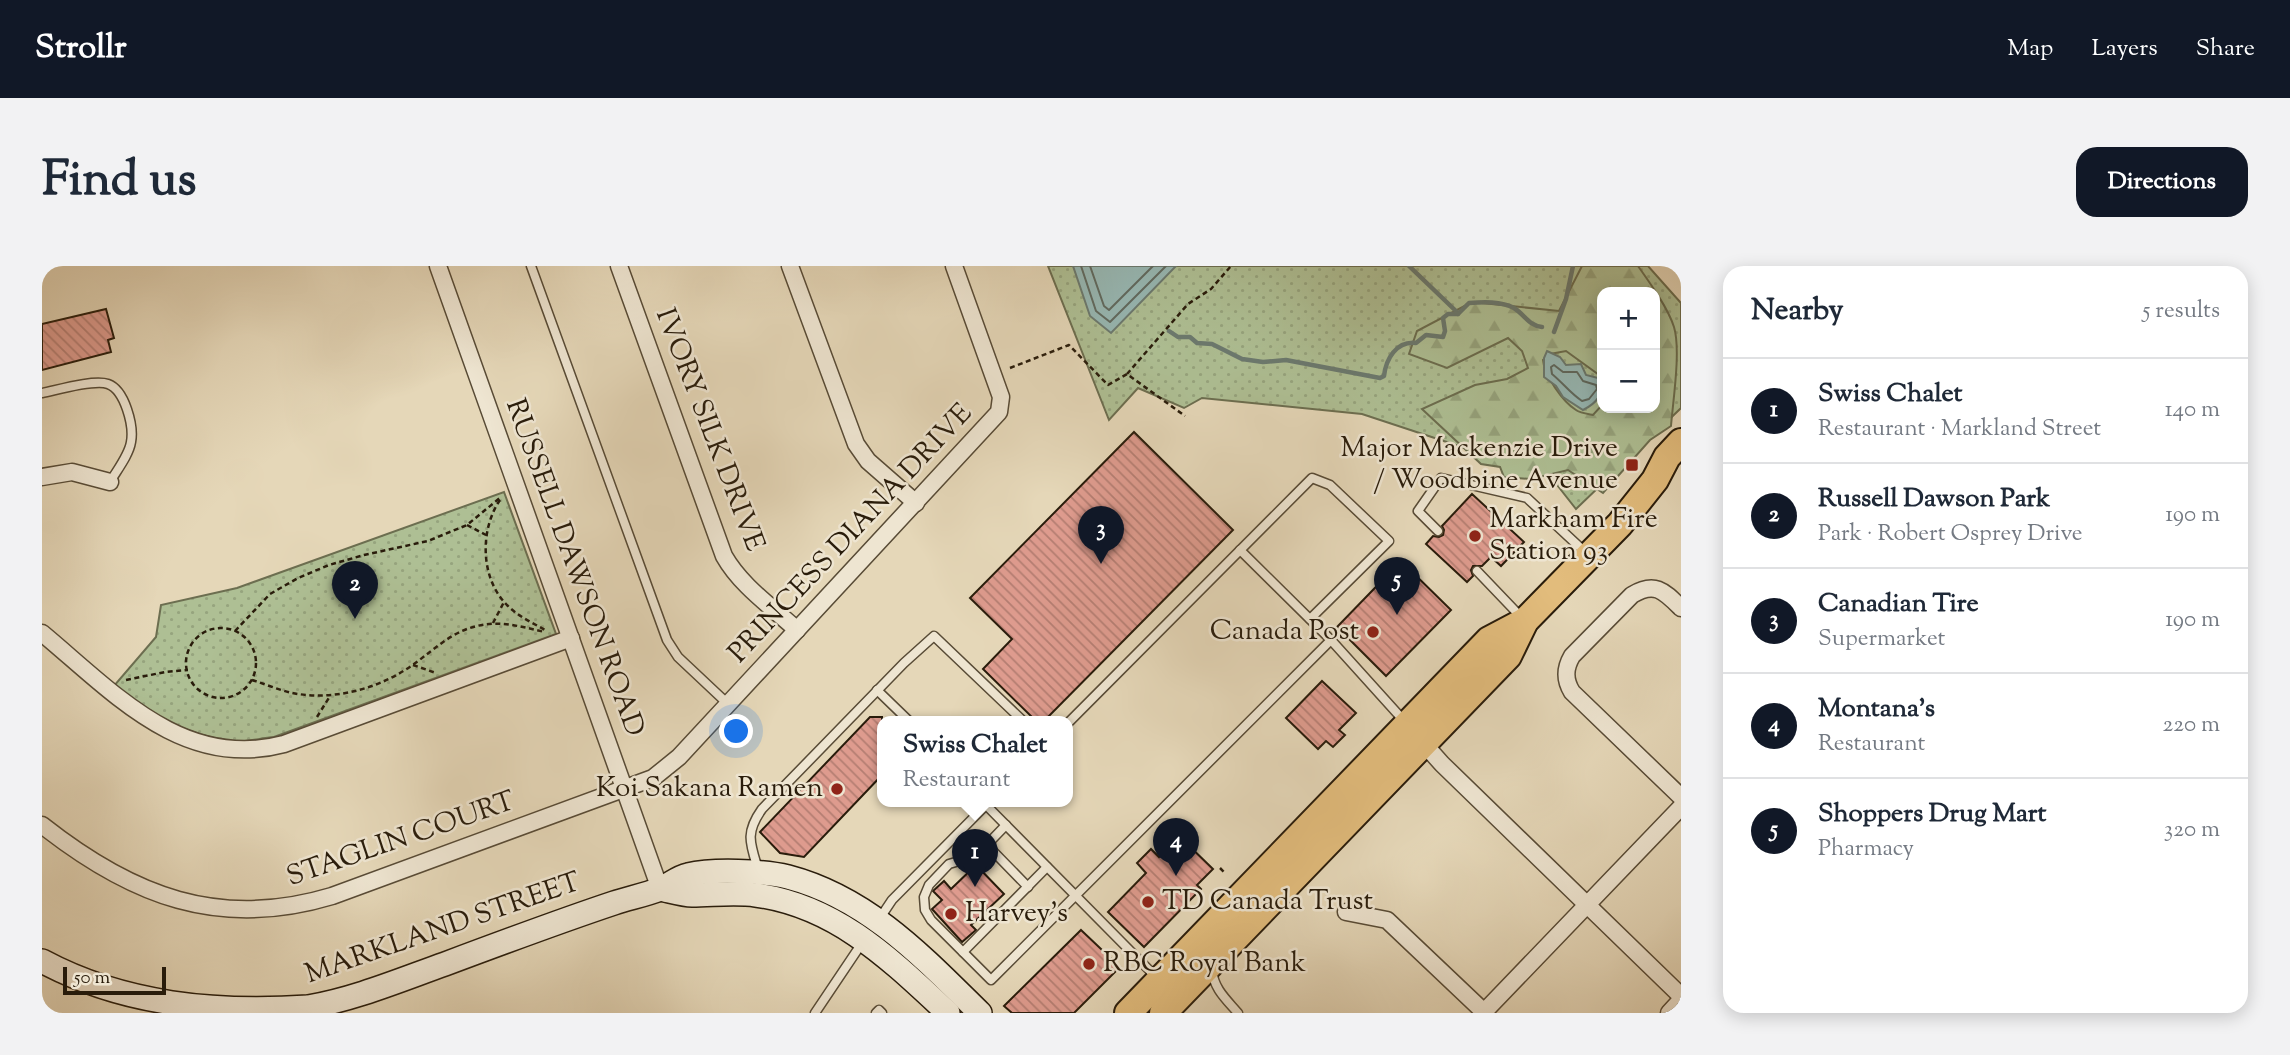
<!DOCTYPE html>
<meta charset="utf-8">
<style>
:root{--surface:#fff;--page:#f2f2f3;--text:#1f2937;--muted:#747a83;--line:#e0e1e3;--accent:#111827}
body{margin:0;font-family:"Sorts Mill Goudy",serif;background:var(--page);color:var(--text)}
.controls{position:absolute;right:21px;top:21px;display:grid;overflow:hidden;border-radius:14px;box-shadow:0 4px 18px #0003}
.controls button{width:63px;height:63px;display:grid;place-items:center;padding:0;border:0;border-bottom:2px solid var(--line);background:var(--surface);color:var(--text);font:35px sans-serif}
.scale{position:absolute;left:21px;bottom:18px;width:103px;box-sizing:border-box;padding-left:7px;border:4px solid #291c0b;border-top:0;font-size:19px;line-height:24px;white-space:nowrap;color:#291c0b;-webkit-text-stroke:5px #eee5d1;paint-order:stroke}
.you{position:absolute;left:695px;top:466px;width:24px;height:24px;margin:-18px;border:5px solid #fff;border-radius:50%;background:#1a73e8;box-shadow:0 0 0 10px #1a73e833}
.badge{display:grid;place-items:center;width:46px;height:46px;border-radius:50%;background:var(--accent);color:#fff;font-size:23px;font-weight:700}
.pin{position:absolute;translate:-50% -58px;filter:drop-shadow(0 2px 4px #0008)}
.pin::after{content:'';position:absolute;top:37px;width:24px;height:21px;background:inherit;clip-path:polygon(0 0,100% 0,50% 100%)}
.popup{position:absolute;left:835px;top:450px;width:196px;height:91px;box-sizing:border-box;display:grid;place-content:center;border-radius:14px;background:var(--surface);filter:drop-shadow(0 2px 5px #0005);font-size:23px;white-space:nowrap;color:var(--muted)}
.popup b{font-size:26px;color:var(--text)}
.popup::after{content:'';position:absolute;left:50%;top:100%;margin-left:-14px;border:14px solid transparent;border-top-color:var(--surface)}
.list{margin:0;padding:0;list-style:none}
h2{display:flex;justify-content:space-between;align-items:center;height:91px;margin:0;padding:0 28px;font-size:30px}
h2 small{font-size:23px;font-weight:400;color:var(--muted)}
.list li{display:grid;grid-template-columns:46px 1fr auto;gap:21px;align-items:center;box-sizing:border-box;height:105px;padding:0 28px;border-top:2px solid var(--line)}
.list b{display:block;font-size:26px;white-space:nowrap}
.list p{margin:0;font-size:23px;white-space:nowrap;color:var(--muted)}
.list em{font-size:23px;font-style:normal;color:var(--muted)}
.map{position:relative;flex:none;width:1639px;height:747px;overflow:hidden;border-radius:21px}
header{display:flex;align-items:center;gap:42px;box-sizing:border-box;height:98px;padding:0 35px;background:var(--accent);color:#fff}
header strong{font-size:33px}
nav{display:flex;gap:38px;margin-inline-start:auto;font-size:24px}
.intro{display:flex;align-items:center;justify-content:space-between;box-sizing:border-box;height:168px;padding:0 42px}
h1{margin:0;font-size:49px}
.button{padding:18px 32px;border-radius:21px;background:var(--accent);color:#fff;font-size:24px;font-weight:700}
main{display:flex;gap:42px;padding:0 42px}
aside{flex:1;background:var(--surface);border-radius:21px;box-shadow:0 4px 18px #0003}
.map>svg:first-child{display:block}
</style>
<header>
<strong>Strollr</strong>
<nav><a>Map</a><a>Layers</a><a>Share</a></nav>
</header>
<div class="intro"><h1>Find us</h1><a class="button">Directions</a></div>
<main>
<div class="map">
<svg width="1639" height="747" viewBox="0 0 1639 747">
<defs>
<pattern id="grass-dots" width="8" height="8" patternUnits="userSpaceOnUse" patternTransform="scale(1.75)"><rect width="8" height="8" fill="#aebf94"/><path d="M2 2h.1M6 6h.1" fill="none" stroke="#96a47e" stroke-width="1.8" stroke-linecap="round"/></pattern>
<pattern id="forest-firs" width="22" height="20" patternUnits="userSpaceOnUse" patternTransform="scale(1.75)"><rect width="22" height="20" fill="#aebf94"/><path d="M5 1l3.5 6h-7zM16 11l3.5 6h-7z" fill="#96a47e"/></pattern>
<pattern id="building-back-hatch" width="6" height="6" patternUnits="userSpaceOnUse" patternTransform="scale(1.75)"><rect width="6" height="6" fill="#de9b8e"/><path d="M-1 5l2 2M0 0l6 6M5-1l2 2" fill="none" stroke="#b47e72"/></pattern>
</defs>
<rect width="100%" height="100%" fill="#e5d7b8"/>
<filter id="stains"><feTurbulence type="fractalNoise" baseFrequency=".00286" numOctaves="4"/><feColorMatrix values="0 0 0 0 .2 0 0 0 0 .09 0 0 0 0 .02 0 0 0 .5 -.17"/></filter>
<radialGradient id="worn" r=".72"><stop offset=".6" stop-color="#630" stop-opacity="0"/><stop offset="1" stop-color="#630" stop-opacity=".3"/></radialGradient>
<!-- grass -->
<g fill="url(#grass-dots)" stroke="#6c6e50" stroke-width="2" fill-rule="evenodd">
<path d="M1006,0h600l33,37v105l-105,101 -26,-33 -188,-62 -160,-16 -18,10 -46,-20 -29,32zM1560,26h53v116h-53z"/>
<path d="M462,226l52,142 -282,103c-14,1 -30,6 -43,4 -45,-5 -83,-29 -118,-54l43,-50 5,-32 76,-17z"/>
</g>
<!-- forest -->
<path fill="url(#forest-firs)" stroke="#6c6e50" stroke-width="2" fill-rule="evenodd" d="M1540,0h56c12,17 30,42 36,61 7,23 -1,74 -3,99l-21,14 -47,53 -35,-23 -37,9 -27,-2 -4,-10 -19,-3 -59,-55 53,-24 32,-6 21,-11 -6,-17 -14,-13 -61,30 -38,-14 8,-23 55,-29 87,9zM1560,26h53v116h-53v-3l-9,10c-5,-1 -13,-2 -17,-5 -13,-8 -32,-35 -33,-50l7,-6 16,-3 36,26z"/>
<!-- water -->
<g fill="#97b8b4" stroke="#6b7a70" stroke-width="2">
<path d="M1031,0h103l-65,67 -21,-17z"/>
<path d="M1505,85l13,6 6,8 15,-1 5,11 16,4c1,16 -5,24 -19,31l-20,-13 -7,-11 -12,-9v-19z"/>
</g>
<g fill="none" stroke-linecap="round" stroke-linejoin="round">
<!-- shore -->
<g stroke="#606a60" stroke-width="2">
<path d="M1039,0l15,45 14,11 56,-56"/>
<path d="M1048,0l14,40 5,4 44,-44"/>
<path d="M1512,99l9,7h14l6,9 13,4 1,4 -8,10 -7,2c-12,-8 -19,-18 -30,-27l-1,-7z"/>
</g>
<!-- stream -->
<g stroke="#6b7a70" stroke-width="4.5">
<path d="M1367,0l49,47"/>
<path d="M1416,48l11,-11c14,-1 32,-2 45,5 11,7 15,18 28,19"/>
<path d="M1127,65l9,6h12l7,6 15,1 30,15 21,3 23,-2 94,18 4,-2c2,-17 12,-35 32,-33l10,-8 17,2 2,-6 -2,-13 5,-4h10"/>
<path d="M1512,66l12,-33 7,-33"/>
</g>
</g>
<!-- building -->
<g fill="url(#building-back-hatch)" stroke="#291c0b" stroke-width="2">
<path d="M64,43l8,29 -6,2 3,12 -69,18v-46z"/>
<path d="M1092,166l99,98 -189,191h-8l-53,-52 29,-30 -42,-41z"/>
<path d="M1430,228l52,48 -23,24 -10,-9 -9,9h-9l-2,4 2,6 -6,6 -41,-38 7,-8 6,1 4,-2 1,-5 -2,-4z"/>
<path d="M1359,295l50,49 -65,66 -49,-49z"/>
<path d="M1280,415l34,32 -17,17 6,5 -12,12 -7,-6 -8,8 -32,-31z"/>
<path d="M828,451h12v58l-78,82 -24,-4 -20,-21z"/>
<path d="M1137,570l34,33 -16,16 4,4 -57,58 -36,-35 38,-39 -9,-10 14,-14 8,8z"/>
<path d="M934,599l28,29 -33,31 5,5 -14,12 -30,-33 10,-9 -9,-9 11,-10 7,8z"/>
<path d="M1039,664l39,37 -46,46h-62l-8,-7z"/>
</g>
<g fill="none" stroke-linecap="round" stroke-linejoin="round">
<defs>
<g id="lane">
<path d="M489,0l136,374 11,17 50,47"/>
<path d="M0,127c15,-3 52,-14 66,-9 17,6 26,42 23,58 -2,13 -14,28 -21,40"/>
<path d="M1396,265l-20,-20 23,-33 86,20 59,55"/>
<path d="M1198,284l91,90 74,82"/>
<path d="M1435,305l44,46"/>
<path d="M835,424l32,31"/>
<path d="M1026,457l244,-245 18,7 59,56 -79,78"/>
<path d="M942,537l173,175"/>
<path d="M964,559l-30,31 -27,8 -20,21 -5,12 1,13 6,10 60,60 340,-340"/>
<path d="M945,579l41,42"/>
<path d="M716,603c-8,-26 -13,-36 4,-60l142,-146 30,-27 89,85"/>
<path d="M838,652l12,-18 98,-99"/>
<path d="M921,686l84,-85"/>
<path d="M1170,704c2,19 14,29 26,43"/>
<path d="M773,747l47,-70"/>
<path d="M834,747l3,-3 3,3"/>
</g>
<g id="street">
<path d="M396,0l222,623"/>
<path d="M577,0l105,290c17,30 48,51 73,74"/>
<path d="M748,0l66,178 12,17 48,42"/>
<path d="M0,211l30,-5 38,10"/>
<path d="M1639,342c-17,-17 -26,-27 -49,-13l-60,61c-7,12 -8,23 0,36l109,105"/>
<path d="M0,367c71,59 141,138 242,111l287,-106"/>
<path d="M1376,471l24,27 239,232"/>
<path d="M0,559c90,71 177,105 290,71l321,-118 26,-21 320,-345 2,-15 -47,-131"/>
<path d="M1304,646l41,8 97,92"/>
<path d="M1441,747l198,-206"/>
<path d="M1627,747l12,-13"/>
</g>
<g id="secondary">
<path d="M618,623c10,2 22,6 32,6 21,0 42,-3 64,0 81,11 135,65 192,118"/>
<path d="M0,695c82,44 174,52 266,46 47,-8 92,-27 137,-43 56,-21 112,-42 169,-61 15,-5 31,-8 46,-14 9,-4 18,-12 28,-14 25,-6 75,-4 100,2 80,21 135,80 192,136"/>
</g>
<g id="primary">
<path d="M1086,747l361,-373 36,-19"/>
<path d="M1121,747l345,-357 17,-35 95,-97 35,-44 12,-23 14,-15"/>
</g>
</defs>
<!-- lane casing -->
<use href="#lane" stroke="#584b36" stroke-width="11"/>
<!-- street casing -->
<use href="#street" stroke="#584b36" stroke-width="19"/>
<!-- secondary casing -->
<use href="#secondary" stroke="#291c0b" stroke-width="26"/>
<!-- primary casing -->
<use href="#primary" stroke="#291c0b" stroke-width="30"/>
<!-- path -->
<g stroke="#291c0b" stroke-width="2.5" stroke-dasharray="5 3.5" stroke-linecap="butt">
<path d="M968,102l59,-23 39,40 19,-11 58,42"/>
<path d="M1085,108l61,-70 23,-15 20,-23"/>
<path d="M458,234c-20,29 -20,77 6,104 11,12 27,19 41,27"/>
<path d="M425,259l19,10"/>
<path d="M451,357l11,-21"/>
<circle cx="179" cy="397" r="35"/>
<path d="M193,365l35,-37 28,-16 31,-13 35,-10 64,-14 39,-16 34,-28"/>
<path d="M371,399l23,8"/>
<path d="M84,414l39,-8 23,-2"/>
<path d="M210,414c13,4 27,10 40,13 42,8 87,-4 122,-29 21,-15 37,-32 63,-38 23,-6 45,1 68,6"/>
<path d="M275,451l13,-21"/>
<path d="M1178,602l5,5"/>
</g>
<!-- lane -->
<use href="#lane" stroke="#eee5d1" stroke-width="8"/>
<!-- street -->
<use href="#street" stroke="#eee5d1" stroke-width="16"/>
<!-- secondary -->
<use href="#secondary" stroke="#eee5d1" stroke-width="23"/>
<!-- primary -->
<use href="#primary" stroke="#e2bc7c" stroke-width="26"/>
</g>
<!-- markers -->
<g fill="#8f2418" stroke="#eee5d1" stroke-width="2.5">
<rect x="1583" y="192" width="14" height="14" rx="3.5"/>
<circle cx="1433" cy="270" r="7"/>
<circle cx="1331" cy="366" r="7"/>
<circle cx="795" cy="523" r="7"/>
<circle cx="1106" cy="636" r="7"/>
<circle cx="909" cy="648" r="7"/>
<circle cx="1047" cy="698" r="7"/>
</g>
<g text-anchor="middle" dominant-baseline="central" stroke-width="5" stroke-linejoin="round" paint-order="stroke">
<!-- street labels -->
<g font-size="28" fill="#291c0b" stroke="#eee5d1">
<text transform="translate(667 164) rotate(69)">IVORY SILK DRIVE</text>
<text transform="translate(809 268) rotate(-47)">PRINCESS DIANA DRIVE</text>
<text transform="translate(532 302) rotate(70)">RUSSELL DAWSON ROAD</text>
<text transform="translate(359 574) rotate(-19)">STAGLIN COURT</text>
<text transform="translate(401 663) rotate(-19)">MARKLAND STREET</text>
</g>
<!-- poi labels -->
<g font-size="28" fill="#291c0b" stroke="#eee5d1" text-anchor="start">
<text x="1576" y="183" text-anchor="end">Major Mackenzie Drive<tspan x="1576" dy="32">/ Woodbine Avenue</tspan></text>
<text x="1447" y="254">Markham Fire<tspan x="1447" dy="32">Station 93</tspan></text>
<text x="1317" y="366" text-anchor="end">Canada Post</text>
<text x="781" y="523" text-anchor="end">Koi Sakana Ramen</text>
<text x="1120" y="636">TD Canada Trust</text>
<text x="923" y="648">Harvey's</text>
<text x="1061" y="698">RBC Royal Bank</text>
</g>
</g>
<rect width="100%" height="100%" filter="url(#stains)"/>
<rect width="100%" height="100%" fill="url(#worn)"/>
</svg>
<div class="controls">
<button>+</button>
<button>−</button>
</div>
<div class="scale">50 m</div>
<div class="you"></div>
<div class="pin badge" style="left:933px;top:621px">1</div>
<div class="popup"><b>Swiss Chalet</b>Restaurant</div>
<div class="pin badge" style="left:313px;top:353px">2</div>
<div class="pin badge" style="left:1059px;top:298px">3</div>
<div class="pin badge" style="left:1134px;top:610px">4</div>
<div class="pin badge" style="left:1355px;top:349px">5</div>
</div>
<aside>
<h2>Nearby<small>5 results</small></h2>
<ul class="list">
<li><span class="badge">1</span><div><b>Swiss Chalet</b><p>Restaurant · Markland Street</p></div><em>140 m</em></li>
<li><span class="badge">2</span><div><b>Russell Dawson Park</b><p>Park · Robert Osprey Drive</p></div><em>190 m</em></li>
<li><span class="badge">3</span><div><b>Canadian Tire</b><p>Supermarket</p></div><em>190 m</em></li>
<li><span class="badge">4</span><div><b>Montana's</b><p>Restaurant</p></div><em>220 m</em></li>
<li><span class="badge">5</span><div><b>Shoppers Drug Mart</b><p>Pharmacy</p></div><em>320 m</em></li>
</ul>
</aside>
</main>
